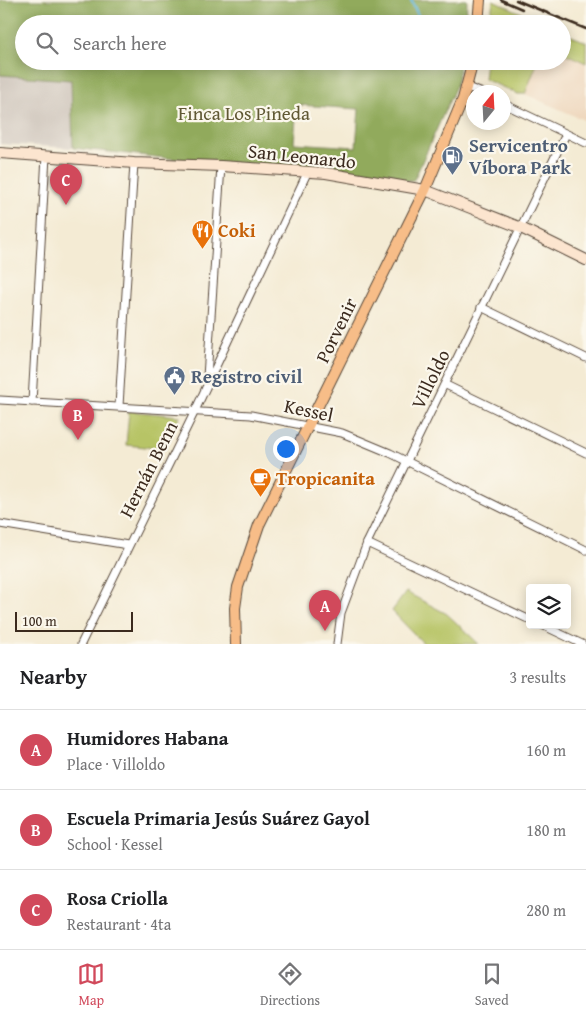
<!DOCTYPE html>
<meta charset="utf-8">
<style>
:root{--surface:#fff;--page:#f2f2f2;--text:#202124;--muted:#757577;--line:#e0e0e0;--accent:#d1495b}
body{margin:0;font-family:"Gentium Book Plus",serif;background:var(--page);color:var(--text)}
.controls{position:absolute;right:15px;bottom:15px;display:grid;overflow:hidden;border-radius:5px;box-shadow:0 2px 12px #0003}
.controls button{width:45px;height:45px;display:grid;place-items:center;padding:0;border:0;border-bottom:1px solid var(--line);background:var(--surface);color:var(--text);font:25px sans-serif}
.compass{position:absolute;left:466px;top:85px;width:45px;height:45px;border-radius:50%;background:var(--surface);box-shadow:0 2px 12px #0003;rotate:18deg}
.scale{position:absolute;left:15px;bottom:12px;width:118px;box-sizing:border-box;padding-left:5px;border:2px solid #3b2a1e;border-top:0;font-size:14px;line-height:18px;white-space:nowrap;color:#3b2a1e;-webkit-text-stroke:4px #fbf7ec;paint-order:stroke}
.you{position:absolute;left:285px;top:448px;width:18px;height:18px;margin:-12px;border:4px solid #fff;border-radius:50%;background:#1a73e8;box-shadow:0 0 0 8px #1a73e833}
.badge{display:grid;place-items:center;width:32px;height:32px;border-radius:50%;background:var(--accent);color:#fff;font-size:16px;font-weight:700}
.pin{position:absolute;translate:-50% -41px;filter:drop-shadow(0 1px 2px #0008)}
.pin::after{content:'';position:absolute;top:26px;width:18px;height:15px;background:inherit;clip-path:polygon(0 0,100% 0,50% 100%)}
.list{margin:0;padding:0;list-style:none}
h2{display:flex;justify-content:space-between;align-items:center;height:65px;margin:0;padding:0 20px;font-size:21px}
h2 small{font-size:16px;font-weight:400;color:var(--muted)}
.list li{display:grid;grid-template-columns:32px 1fr auto;gap:15px;align-items:center;box-sizing:border-box;height:80px;padding:0 20px;border-top:1px solid var(--line)}
.list b{display:block;font-size:19px;white-space:nowrap}
.list p{margin:0;font-size:16px;white-space:nowrap;color:var(--muted)}
.list em{font-size:16px;font-style:normal;color:var(--muted)}
.icon{flex:none;width:28px;height:28px;fill:none;stroke:currentColor;stroke-width:2;stroke-linecap:round;stroke-linejoin:round}
.map{position:relative;flex:none;width:586px;height:644px;overflow:hidden}
.search{position:absolute;background:var(--surface);box-shadow:0 2px 12px #0003;left:15px;right:15px;top:15px;height:55px;display:flex;align-items:center;gap:12px;box-sizing:border-box;padding:0 18px;border-radius:28px;color:var(--muted);font-size:19px}
.sheet{height:305px;background:var(--surface)}
nav{display:flex;justify-content:space-around;align-items:center;box-sizing:border-box;height:70px;border-top:1px solid var(--line);background:var(--surface);font-size:14px;color:var(--muted)}
nav a{display:grid;justify-items:center;gap:2px}
nav .on{color:var(--accent)}
.map>svg:first-child{display:block}
</style>
<div class="map">
<svg width="586" height="644" viewBox="0 0 586 644">
<rect width="100%" height="100%" fill="#fbf7ec"/>
<filter id="ink" filterUnits="userSpaceOnUse"><feTurbulence type="fractalNoise" baseFrequency=".02" numOctaves="2"/><feDisplacementMap in="SourceGraphic" scale="10" xChannelSelector="R" yChannelSelector="G"/><feConvolveMatrix kernelMatrix="1 2 1 2 8 2 1 2 1" color-interpolation-filters="sRGB"/></filter>
<filter id="wash" filterUnits="userSpaceOnUse"><feTurbulence type="fractalNoise" baseFrequency=".0096" numOctaves="4" result="noise"/><feDisplacementMap in="SourceGraphic" scale="20" xChannelSelector="R" yChannelSelector="G"/><feGaussianBlur stdDeviation="1.12" result="paint"/><feColorMatrix in="noise" values="0 0 0 0 0 0 0 0 0 0 0 0 0 0 0 0 0 1.4 0 .05"/><feComposite in="paint" operator="in"/></filter>
<g filter="url(#wash)">
<rect width="100%" height="100%" fill="#f4ebd4"/>
<!-- built -->
<path fill="#eed6bb" d="M562,52l24,11v58l-61,-27 13,-33h24z"/>
<!-- industrial -->
<path fill="#ccc2b9" d="M0,75l71,5 2,68 -73,-4z"/>
<!-- green -->
<g fill="#b7c466" stroke="#797742">
<path d="M493,0l52,24h-55z"/>
<path d="M562,32l24,10v21l-24,-11z"/>
<path d="M486,61h52l-13,33h-7l-34,-15z"/>
<path d="M129,411l51,5 -15,33 -39,-4z"/>
<path d="M406,592l41,22 32,30h-55l-32,-33z"/>
</g>
<!-- forest -->
<path fill="#91aa5b" stroke="#666a3c" fill-rule="evenodd" d="M0,0h467l-1,24h-442v37h437l-5,25 -42,94 -13,1 -87,-14 -93,-3 -148,-16 -2,-68 -71,-5zM297,105l62,4 -3,38 -62,-4z"/>
<g fill="none" stroke-linecap="round" stroke-linejoin="round">
<!-- stream -->
<path stroke="#64bbe1" stroke-width="2.5" d="M411,0l11,24"/>
</g>
</g>
<g filter="url(#ink)">
<g fill="none" stroke-linecap="round" stroke-linejoin="round">
<defs>
<g id="street">
<path d="M467,87l13,5"/>
<path d="M504,104l82,39"/>
<path d="M481,307l105,51"/>
<path d="M207,377l14,-211"/>
<path d="M446,385l140,68"/>
<path d="M0,400l251,15 91,18 48,20 196,97"/>
<path d="M32,402l14,-246"/>
<path d="M119,406l15,-243"/>
<path d="M0,524l128,21"/>
<path d="M367,543l163,77"/>
<path d="M542,625l40,19"/>
<path d="M81,644l113,-231 114,-242"/>
<path d="M337,644l4,-31 26,-70 199,-409"/>
</g>
<path id="secondary" d="M0,153l134,10 87,3 105,7 99,17 94,37 67,33"/>
<g id="primary">
<path d="M478,24l2,-24"/>
<path d="M236,644l-1,-36 3,-21 21,-62 166,-335 38,-91 10,-38"/>
</g>
</defs>
<!-- street casing -->
<use href="#street" stroke="#574739" stroke-width="9"/>
<!-- secondary casing -->
<use href="#secondary" stroke="#574739" stroke-width="12"/>
<!-- primary casing -->
<use href="#primary" stroke="#574739" stroke-width="12"/>
<!-- street -->
<use href="#street" stroke="#fff" stroke-width="7"/>
<!-- secondary -->
<use href="#secondary" stroke="#fce5cf" stroke-width="10"/>
<!-- primary -->
<use href="#primary" stroke="#f7bd88" stroke-width="10"/>
<!-- rail -->
<g stroke="#3b2a1e" stroke-width="2.5">
<path d="M501,0l21,9"/>
<path d="M516,0l70,29"/>
</g>
</g>
</g>
<!-- icons -->
<defs>
<symbol id="fuel-pin" viewBox="-11 -11 22 30"><path d="M0 17L-7.5 6A9.5 9.5 0 1 1 7.5 6Z" fill="#5c6f8a" stroke="#fbf7ec"/><path d="M-5.5-6h7V0h2V4h1.3V-2.5L3-4.5l.8-.8L6-3V5H2.5V1h-1V6h-7ZM-4.2-4.7v3.2H.2V-4.7Z" fill="#fff"/></symbol>
<symbol id="restaurant-pin" viewBox="-11 -11 22 30"><path d="M0 17L-7.5 6A9.5 9.5 0 1 1 7.5 6Z" fill="#e8710a" stroke="#fbf7ec"/><path d="M-5-6h1v4h1v-4h1v4h1v-4h1v5L-1.5 .5V6h-2V.5L-5-1ZM5-6V6H3V1.5H1.5Q1.5-4 5-6Z" fill="#fff"/></symbol>
<symbol id="civic-pin" viewBox="-11 -11 22 30"><path d="M0 17L-7.5 6A9.5 9.5 0 1 1 7.5 6Z" fill="#5c6f8a" stroke="#fbf7ec"/><path d="M-.6-6.5H3V-4.5H.6V-3L4-1V1h2V6H-6V1h2V-1L-.6-3ZM-1.2 2.5V6h2.4V2.5Z" fill="#fff"/></symbol>
<symbol id="cafe-pin" viewBox="-11 -11 22 30"><path d="M0 17L-7.5 6A9.5 9.5 0 1 1 7.5 6Z" fill="#e8710a" stroke="#fbf7ec"/><path d="M-5.5-4.5H6V0H3Q3 3.5 0 3.5H-2.5Q-5.5 3.5-5.5 0ZM3-3.2v2h1.7v-2ZM-6 4.5H4V6H-6Z" fill="#fff"/></symbol>
</defs>
<g fill-rule="evenodd">
<use href="#fuel-pin" x="440" y="144" width="25" height="34"/>
<use href="#restaurant-pin" x="190" y="218" width="25" height="34"/>
<use href="#civic-pin" x="162" y="364" width="25" height="34"/>
<use href="#cafe-pin" x="248" y="466" width="25" height="34"/>
</g>
<g text-anchor="middle" dominant-baseline="central" stroke-width="4.5" stroke-linejoin="round" paint-order="stroke">
<!-- park labels -->
<g font-size="19" fill="#605834" stroke="#fbf7ec">
<text x="244" y="113">Finca Los Pineda</text>
</g>
<!-- service labels -->
<g font-size="19" font-weight="bold" fill="#4e5e75" stroke="#fbf7ec" text-anchor="start">
<text x="469" y="145">Servicentro<tspan x="469" dy="22">Víbora Park</tspan></text>
<text x="191" y="376">Registro civil</text>
</g>
<!-- street labels -->
<g font-size="19" fill="#3b2a1e" stroke="#fbf7ec">
<text transform="translate(302 156) rotate(6)">San Leonardo</text>
<text transform="translate(336 330) rotate(-64)">Porvenir</text>
<text transform="translate(430 379) rotate(-64)">Villoldo</text>
<text transform="translate(309 410) rotate(12)">Kessel</text>
<text transform="translate(148 469) rotate(-63)">Hernán Benn</text>
</g>
<!-- food labels -->
<g font-size="19" font-weight="bold" fill="#c56008" stroke="#fbf7ec" text-anchor="start">
<text x="218" y="230">Coki</text>
<text x="276" y="478">Tropicanita</text>
</g>
</g>
</svg>
<div class="controls">
<button><svg class="icon" aria-label="layers" viewBox="0 0 24 24"><path d="M12 4l9 5-9 5-9-5zM3 14l9 5 9-5"/></svg></button>
</div>
<svg class="compass" viewBox="-18 -18 36 36"><path d="M0-13l5 13h-10z" fill="#e53935"/><path d="M0 13l5-13h-10z" fill="#757577"/></svg>
<div class="scale">100 m</div>
<div class="you"></div>
<div class="pin badge" style="left:325px;top:631px">A</div>
<div class="pin badge" style="left:78px;top:440px">B</div>
<div class="pin badge" style="left:66px;top:205px">C</div>
<div class="search"><svg class="icon" aria-label="search" viewBox="0 0 24 24"><circle cx="10" cy="10" r="6"/><path d="M15 15l6 6"/></svg>Search here</div>
</div>
<section class="sheet">
<h2>Nearby<small>3 results</small></h2>
<ul class="list">
<li><span class="badge">A</span><div><b>Humidores Habana</b><p>Place · Villoldo</p></div><em>160 m</em></li>
<li><span class="badge">B</span><div><b>Escuela Primaria Jesús Suárez Gayol</b><p>School · Kessel</p></div><em>180 m</em></li>
<li><span class="badge">C</span><div><b>Rosa Criolla</b><p>Restaurant · 4ta</p></div><em>280 m</em></li>
</ul>
</section>
<nav>
<a class="on"><svg class="icon" aria-label="map" viewBox="0 0 24 24"><path d="M3 6l6-2 6 2 6-2v14l-6 2-6-2-6 2zM9 4v14M15 6v14"/></svg>Map</a>
<a><svg class="icon" aria-label="directions" viewBox="0 0 24 24"><path d="M12 3l9 9-9 9-9-9zM9 14v-3h6M13 9l2 2-2 2"/></svg>Directions</a>
<a><svg class="icon" aria-label="saved" viewBox="0 0 24 24"><path d="M7 4h10v16l-5-4-5 4z"/></svg>Saved</a>
</nav>
